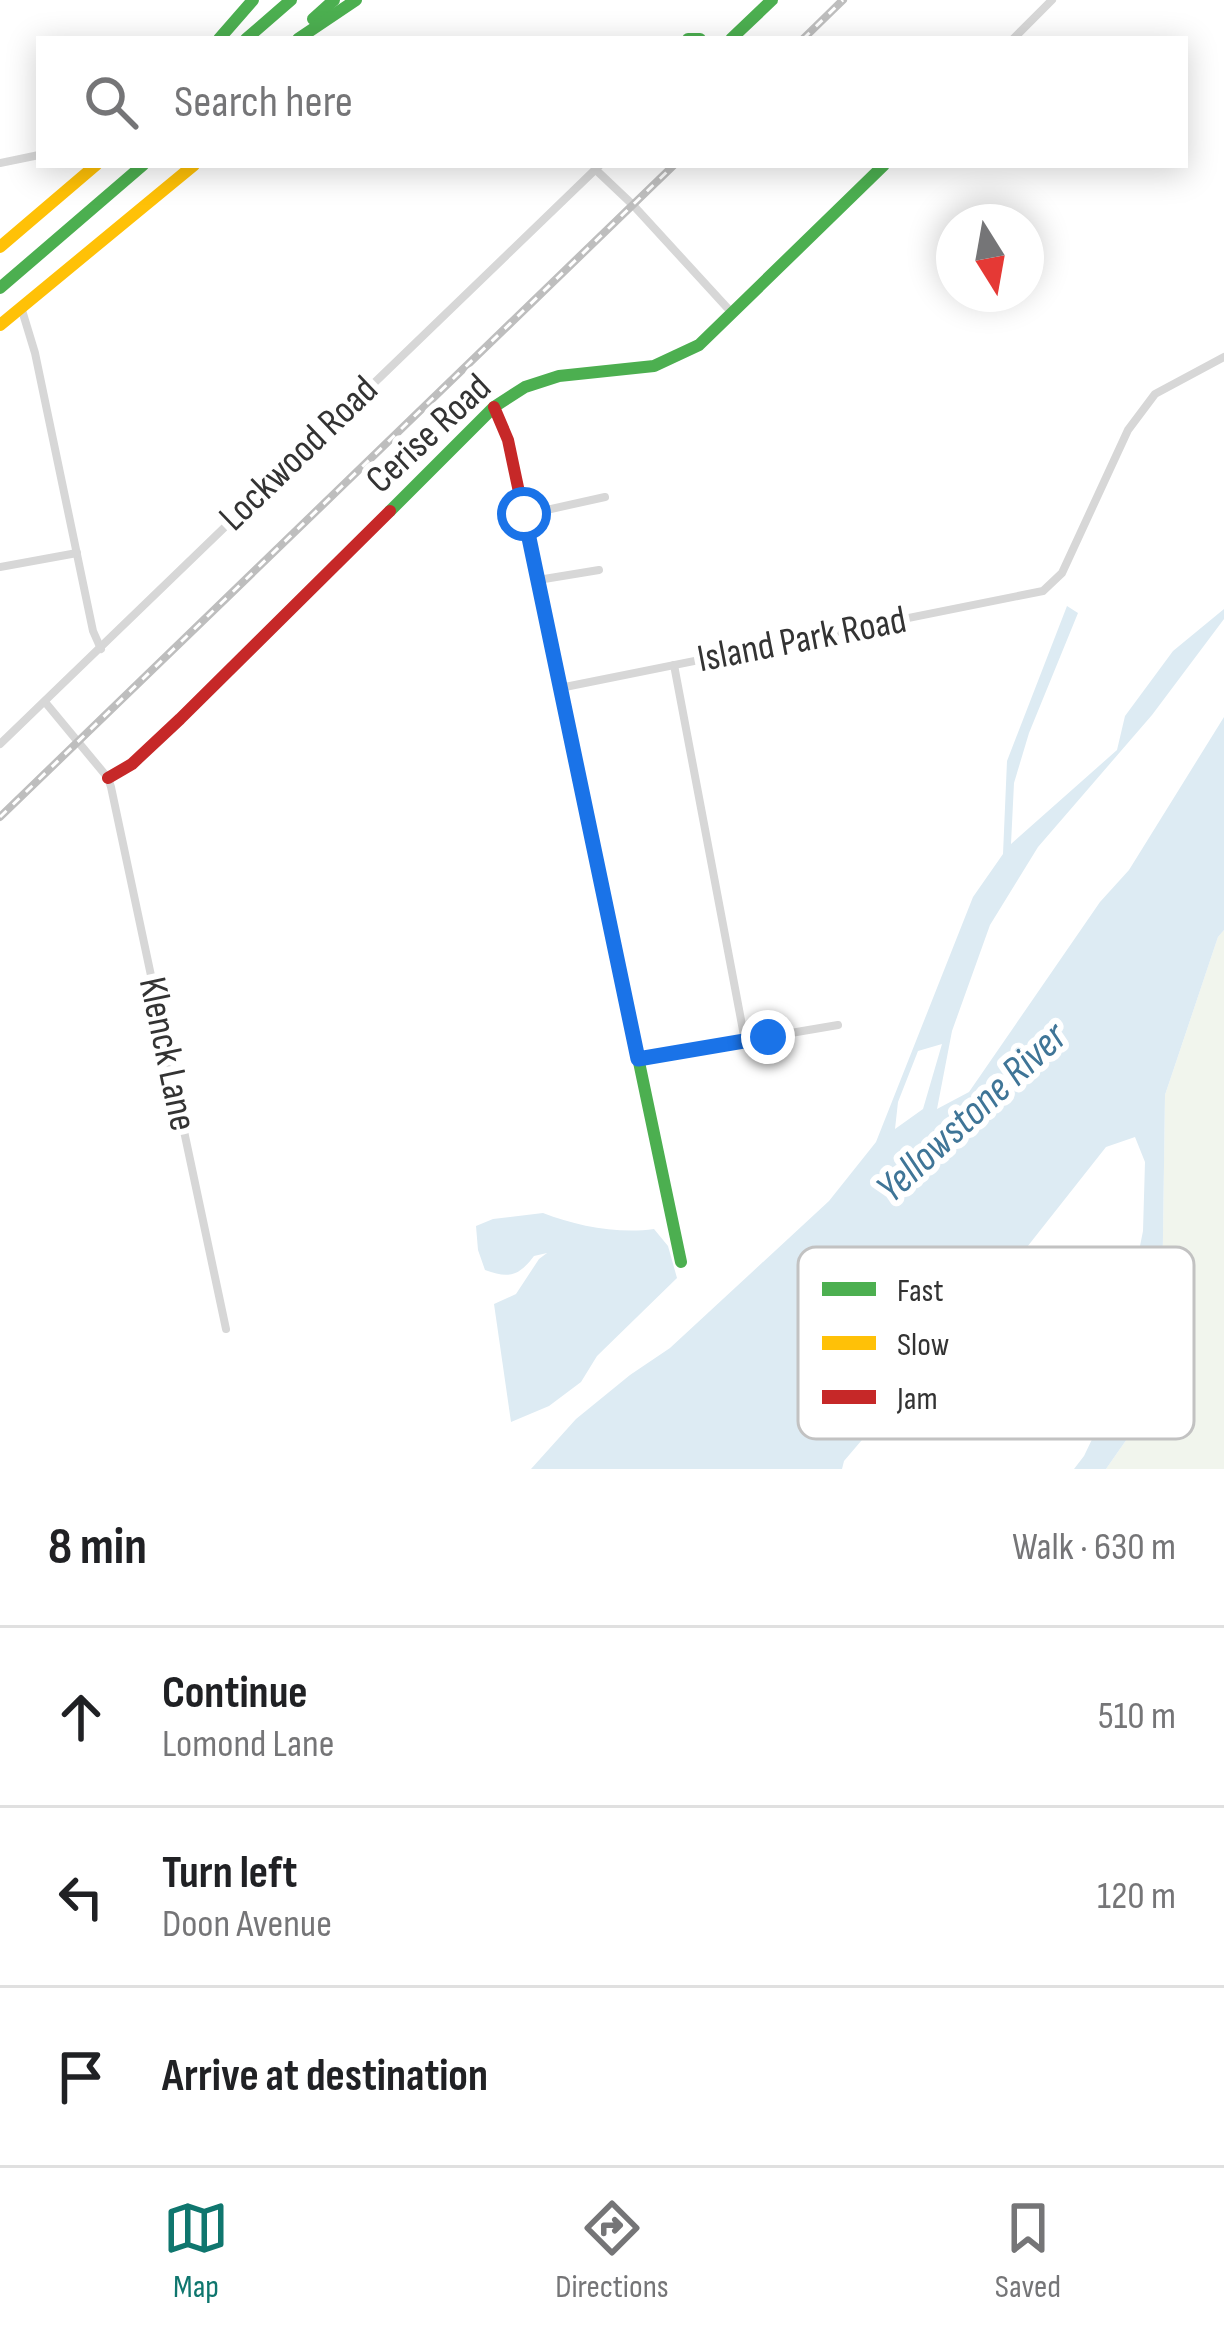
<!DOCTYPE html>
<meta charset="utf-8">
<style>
:root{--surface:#fff;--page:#f6f6f6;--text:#202124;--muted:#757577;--line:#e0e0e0;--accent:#0f766e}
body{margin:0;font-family:"Sofia Sans Condensed",sans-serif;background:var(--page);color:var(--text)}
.compass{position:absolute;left:936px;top:204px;width:108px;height:108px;border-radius:50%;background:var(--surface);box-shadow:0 6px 30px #0003;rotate:169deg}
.stop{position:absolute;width:36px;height:36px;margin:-27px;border:9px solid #1a73e8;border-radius:50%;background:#fff}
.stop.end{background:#1a73e8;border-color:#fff;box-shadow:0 3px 12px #0008}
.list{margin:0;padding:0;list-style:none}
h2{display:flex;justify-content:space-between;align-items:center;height:156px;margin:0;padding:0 48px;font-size:51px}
h2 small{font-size:39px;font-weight:400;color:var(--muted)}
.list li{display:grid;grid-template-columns:78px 1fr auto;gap:36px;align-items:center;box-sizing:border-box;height:180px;padding:0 48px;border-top:3px solid var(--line)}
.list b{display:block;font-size:45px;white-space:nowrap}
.list p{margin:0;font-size:39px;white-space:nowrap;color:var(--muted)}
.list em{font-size:39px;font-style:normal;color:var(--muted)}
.icon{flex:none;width:66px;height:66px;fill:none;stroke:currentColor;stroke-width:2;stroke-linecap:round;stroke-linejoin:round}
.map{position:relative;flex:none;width:1224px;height:1469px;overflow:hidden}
.search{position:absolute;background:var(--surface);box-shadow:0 6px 30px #0003;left:36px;right:36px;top:36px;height:132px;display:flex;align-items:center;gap:30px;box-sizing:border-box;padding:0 42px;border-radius:0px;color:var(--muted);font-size:45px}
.sheet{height:696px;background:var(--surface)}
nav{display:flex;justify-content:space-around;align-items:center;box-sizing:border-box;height:168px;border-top:3px solid var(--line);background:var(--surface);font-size:33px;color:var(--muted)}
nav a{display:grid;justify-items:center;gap:6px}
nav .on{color:var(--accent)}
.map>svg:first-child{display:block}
</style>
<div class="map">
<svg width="1224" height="1469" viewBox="0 0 1224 1469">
<rect width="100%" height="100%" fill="#fff"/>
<!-- green -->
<path fill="#f1f5ed" d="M1224,930v539h-118l30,-43 26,-122 3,-209 53,-158z"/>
<!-- water -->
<g fill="#ddebf3" fill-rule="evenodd">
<path d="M1067,606l11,7 -49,120 -15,50 -3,61 106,-94 8,-34 48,-65 51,-42v10l-72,96 -114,132 -48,78 -38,106 -15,78 32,-17 131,-190 29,-32 95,-153v213l-6,7 -53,158 -3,209 -26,122 -30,43h-32l10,-13 24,-50 35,-175 2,-69 -10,-25 -29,10 -161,204 -26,22 -75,88 -2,8h-311l45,-50 54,-44 40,-27 159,-147 47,-59 97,-245 30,-43 4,-93zM942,1044l-19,65 -28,20 3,-27 20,-51z"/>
<path d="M543,1213c33,13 75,21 111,16l14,17 9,32 -80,78 -16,26 -32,24 -38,16 -17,-118 22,-10 23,-35 8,-6 -13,3c-15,20 -25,23 -49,14l-7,-20 -2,-24 17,-7z"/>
</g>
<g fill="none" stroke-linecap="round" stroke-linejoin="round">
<!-- street -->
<g stroke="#d7d7d7" stroke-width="8">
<path d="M1013,39l39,-39"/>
<path d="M0,163l39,-8"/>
<path d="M595,169l38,36 99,108"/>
<path d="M21,307l14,46 58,278 8,18"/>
<path d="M524,515l81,-18"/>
<path d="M0,567l77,-14"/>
<path d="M538,580l61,-10"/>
<path d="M674,665l71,376"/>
<path d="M560,688l483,-97 19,-18 66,-143 27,-36 69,-37"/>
<path d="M45,702l63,76 3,9 115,542"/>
<path d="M0,744l600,-579"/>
<path d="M638,1059l200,-34"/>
</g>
<!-- fast -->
<g stroke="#4caf50" stroke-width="12">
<path d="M313,19l21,-19"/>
<path d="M219,39l34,-39"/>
<path d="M246,39l45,-39"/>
<path d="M298,39l58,-39"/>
<path d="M688,39h12"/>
<path d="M731,39l41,-39"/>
<path d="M0,288l143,-123"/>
<path d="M390,511l104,-104 31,-20 34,-11 95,-10 45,-21 185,-180"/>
<path d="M568,724l113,538"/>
</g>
<!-- slow -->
<g stroke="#ffc107" stroke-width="12">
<path d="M0,247l96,-82"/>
<path d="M0,325l194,-160"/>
</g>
<!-- jam -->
<g stroke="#c62828" stroke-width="12">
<path d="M494,407l14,33 60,284"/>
<path d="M108,778l24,-14 48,-45 210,-208"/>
</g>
<defs>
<g id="rail">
<path d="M803,39l40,-39"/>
<path d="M0,817l674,-652"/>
</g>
</defs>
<!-- rail casing -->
<use href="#rail" stroke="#bebebe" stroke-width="8"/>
<!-- rail -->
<use href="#rail" stroke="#fff" stroke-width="3" stroke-dasharray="9" stroke-linecap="butt"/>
</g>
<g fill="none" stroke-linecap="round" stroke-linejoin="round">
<!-- route -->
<path stroke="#1a73e8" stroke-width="15" d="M524,514l114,545 130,-22"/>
</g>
<g text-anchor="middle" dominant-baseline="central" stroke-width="12" stroke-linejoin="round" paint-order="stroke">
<!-- street labels -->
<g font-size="39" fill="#333" stroke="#fff">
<text transform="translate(429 434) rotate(-43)">Cerise Road</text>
<text transform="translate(299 454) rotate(-44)">Lockwood Road</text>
<text transform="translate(802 640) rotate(-11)">Island Park Road</text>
<text transform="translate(167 1054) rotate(78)">Klenck Lane</text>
</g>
<!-- water labels -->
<g font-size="42" font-style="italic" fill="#3f7597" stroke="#fff">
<text transform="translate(972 1113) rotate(-43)">Yellowstone River</text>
</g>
</g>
<!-- legend -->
<rect x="798" y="1247" width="396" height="192" rx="18" fill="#fff" stroke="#c2c2c2" stroke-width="3"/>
<rect x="822" y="1282" width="54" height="14" fill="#4caf50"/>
<rect x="822" y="1336" width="54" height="14" fill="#ffc107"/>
<rect x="822" y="1390" width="54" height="14" fill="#c62828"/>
<g font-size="33" fill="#333">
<text x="897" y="1301">Fast</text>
<text x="897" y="1355">Slow</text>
<text x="897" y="1409">Jam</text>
</g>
</svg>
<svg class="compass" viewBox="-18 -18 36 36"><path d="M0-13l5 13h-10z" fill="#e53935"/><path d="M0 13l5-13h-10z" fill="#757577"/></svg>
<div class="stop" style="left:524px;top:514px"></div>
<div class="stop end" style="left:768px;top:1037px"></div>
<div class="search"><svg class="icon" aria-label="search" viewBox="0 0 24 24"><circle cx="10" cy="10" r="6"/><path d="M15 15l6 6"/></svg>Search here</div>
</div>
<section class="sheet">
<h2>8 min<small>Walk · 630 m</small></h2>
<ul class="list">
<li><svg class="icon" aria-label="ahead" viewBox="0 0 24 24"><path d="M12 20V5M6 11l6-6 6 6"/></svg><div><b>Continue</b><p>Lomond Lane</p></div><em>510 m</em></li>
<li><svg class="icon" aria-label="left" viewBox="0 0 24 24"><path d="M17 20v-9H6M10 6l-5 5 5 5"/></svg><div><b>Turn left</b><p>Doon Avenue</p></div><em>120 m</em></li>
<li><svg class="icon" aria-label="arrive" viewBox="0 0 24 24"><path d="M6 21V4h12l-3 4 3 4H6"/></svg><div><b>Arrive at destination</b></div></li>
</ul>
</section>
<nav>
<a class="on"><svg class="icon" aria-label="map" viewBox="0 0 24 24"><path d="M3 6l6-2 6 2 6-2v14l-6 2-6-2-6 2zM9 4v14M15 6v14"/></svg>Map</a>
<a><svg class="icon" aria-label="directions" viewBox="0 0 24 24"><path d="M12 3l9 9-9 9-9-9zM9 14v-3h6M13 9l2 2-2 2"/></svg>Directions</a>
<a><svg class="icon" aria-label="saved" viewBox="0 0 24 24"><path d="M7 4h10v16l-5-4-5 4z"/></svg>Saved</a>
</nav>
